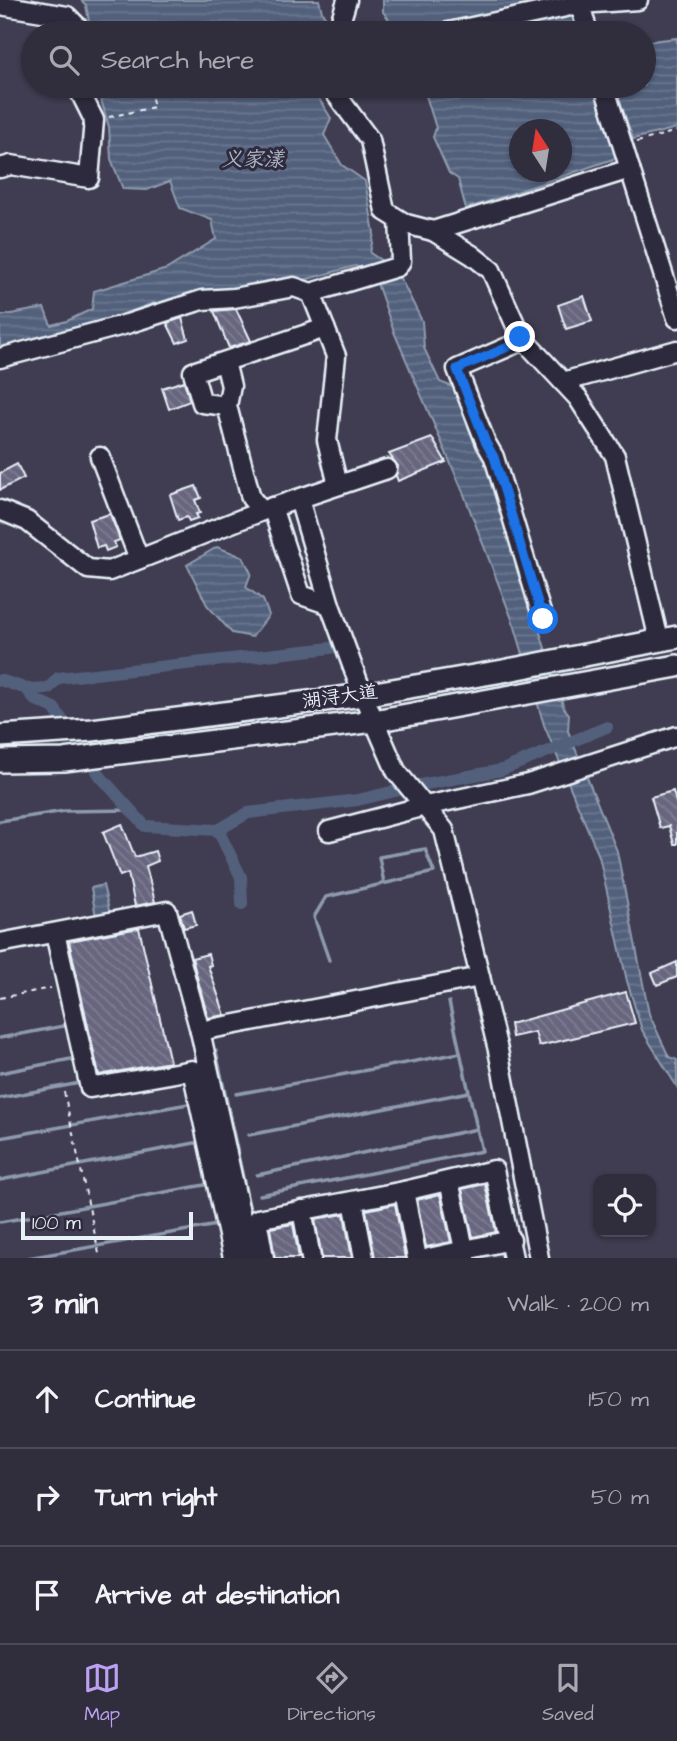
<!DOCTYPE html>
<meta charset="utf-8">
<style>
:root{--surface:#302d3d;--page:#3c3948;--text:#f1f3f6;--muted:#a8a8b0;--line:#4b4957;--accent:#bca0f2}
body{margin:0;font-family:"Architects Daughter","LXGW WenKai TC",sans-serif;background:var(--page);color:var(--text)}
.controls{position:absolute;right:21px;bottom:21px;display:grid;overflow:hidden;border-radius:14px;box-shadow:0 2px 5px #0004}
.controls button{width:63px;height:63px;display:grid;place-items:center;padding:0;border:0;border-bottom:2px solid var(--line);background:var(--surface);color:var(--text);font:35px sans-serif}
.compass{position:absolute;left:509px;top:119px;width:63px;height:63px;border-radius:50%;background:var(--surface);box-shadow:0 2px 5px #0004;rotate:348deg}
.scale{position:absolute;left:21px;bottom:18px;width:172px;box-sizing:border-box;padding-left:7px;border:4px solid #e8f1f8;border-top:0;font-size:19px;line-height:24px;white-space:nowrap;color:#e8f1f8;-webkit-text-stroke:5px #2f2a3d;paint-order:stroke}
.stop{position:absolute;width:21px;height:21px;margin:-16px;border:5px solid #1a73e8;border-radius:50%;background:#fff}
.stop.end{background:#1a73e8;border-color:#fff;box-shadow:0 2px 7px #0008}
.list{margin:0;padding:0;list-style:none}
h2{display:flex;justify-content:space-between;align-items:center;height:91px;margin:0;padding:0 28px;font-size:30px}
h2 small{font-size:23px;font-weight:400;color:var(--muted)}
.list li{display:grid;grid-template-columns:46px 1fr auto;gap:21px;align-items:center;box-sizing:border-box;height:98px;padding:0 28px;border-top:2px solid var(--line)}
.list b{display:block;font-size:26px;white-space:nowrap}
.list em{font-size:23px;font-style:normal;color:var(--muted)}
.icon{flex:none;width:38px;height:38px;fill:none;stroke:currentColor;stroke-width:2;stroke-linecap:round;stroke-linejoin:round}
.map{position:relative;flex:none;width:677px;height:1258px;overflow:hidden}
.search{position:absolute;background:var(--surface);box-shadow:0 2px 5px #0004;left:21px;right:21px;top:21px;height:77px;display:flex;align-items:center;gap:18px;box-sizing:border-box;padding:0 24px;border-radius:38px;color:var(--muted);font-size:26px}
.sheet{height:385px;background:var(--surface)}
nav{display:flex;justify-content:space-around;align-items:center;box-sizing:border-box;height:98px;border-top:2px solid var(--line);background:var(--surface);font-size:19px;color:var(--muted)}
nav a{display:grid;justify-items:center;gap:4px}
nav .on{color:var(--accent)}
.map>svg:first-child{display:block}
</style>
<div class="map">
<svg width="677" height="1258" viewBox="0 0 677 1258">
<defs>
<pattern id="water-rules" width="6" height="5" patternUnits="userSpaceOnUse" patternTransform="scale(1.75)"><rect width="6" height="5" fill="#52617c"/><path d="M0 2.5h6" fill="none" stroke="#6b788f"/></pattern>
<pattern id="building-back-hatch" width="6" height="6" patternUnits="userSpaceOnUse" patternTransform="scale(1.75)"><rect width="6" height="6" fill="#68657f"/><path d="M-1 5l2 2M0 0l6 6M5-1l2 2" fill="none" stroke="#7e7c92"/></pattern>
</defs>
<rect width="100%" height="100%" fill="#403c51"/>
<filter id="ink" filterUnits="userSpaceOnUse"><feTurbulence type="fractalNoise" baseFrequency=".0143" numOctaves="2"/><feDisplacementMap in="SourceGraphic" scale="14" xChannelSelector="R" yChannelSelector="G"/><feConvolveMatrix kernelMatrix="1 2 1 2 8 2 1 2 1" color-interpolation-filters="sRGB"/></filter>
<g filter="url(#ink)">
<!-- water -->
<g fill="url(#water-rules)" stroke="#8e9bae" stroke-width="2" fill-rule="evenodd">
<path d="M81,0h238l3,12 8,11 -11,10h-228l-5,-28z"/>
<path d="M383,0h184l11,33h-178l-17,-21z"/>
<path d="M677,38v90l-44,11 -18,-53h29v-44z"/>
<path d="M97,86h214l20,32 -7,17 18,30 23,16 9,52 -4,20 23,15 10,15 19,38 2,27 16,34 23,9 38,104 18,71 45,142 5,6 -1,17 49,120 32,163 20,43 8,3v27l-35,-57 -15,-49 -28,-125 -55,-131 -29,-98 -52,-135 -69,-160 -21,-60 -18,-6 -62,17 -138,24 -2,-4 -52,20 -101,30v-37l44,-8 7,17 16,-4 25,-12 2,-18 73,-22 49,-30 -4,-19 -32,-12 -10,-27 -23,9 -24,-1 -12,-30 -2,-32z"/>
<path d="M423,86h172l24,71 -153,52 -8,-30 -9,-6 -16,-36 3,-9zM520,130h42v42h-42z"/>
<path d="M217,547l26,10 8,16 -5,14 17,13 6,15 -17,22 -20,-4 -25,-28 -20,-40z"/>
<path d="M103,885l7,29 -14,3 -5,-29z"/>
</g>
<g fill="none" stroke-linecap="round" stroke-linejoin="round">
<!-- stream -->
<g stroke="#8e9bae" stroke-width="3.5">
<path d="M0,821l65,-10 66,-1"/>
<path d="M329,960l-15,-43 12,-20 108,-25 -9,-23 -46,8 5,26"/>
<path d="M0,1038l69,-13"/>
<path d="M216,1051l35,164"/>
<path d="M0,1073l76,-15"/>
<path d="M236,1094l224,-41"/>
<path d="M0,1098l80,-15"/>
<path d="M249,1135l220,-43"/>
<path d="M0,1138l188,-34"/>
<path d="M257,1175l220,-46"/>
<path d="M0,1180l200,-38"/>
<path d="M260,1195l222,-44 -33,-149"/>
<path d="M0,1222l210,-38"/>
<path d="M28,1258l189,-33"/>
</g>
<!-- canal -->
<g stroke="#52617c" stroke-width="12">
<path d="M0,680l27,9 7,10 20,9 47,69 44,49 73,4 23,47 1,27"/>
<path d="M27,689l22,-1 9,-10 273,-30"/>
<path d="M218,830l30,-17 110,-13 62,-15 82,-15 105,-43"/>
</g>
</g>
<!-- building -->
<g fill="url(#building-back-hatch)" stroke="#e8f1f8" stroke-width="2">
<path d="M584,296l8,25 -26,8 -8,-24z"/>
<path d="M236,309l15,32 -22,7 -15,-37z"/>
<path d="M182,318l6,21 -11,4 -10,-20z"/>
<path d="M184,381l6,20 -21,8 -7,-21z"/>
<path d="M432,438l14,24 -48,19 -2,-5 2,-10 -9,-12z"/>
<path d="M17,464l7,14 -24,12v-17z"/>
<path d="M196,486l5,12 -6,2 5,13 -4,1 2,4 -9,3 -2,-4 -9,3 -8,-25z"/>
<path d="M110,514l10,26 -6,2 2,5 -10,4 -2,-5 -7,2 -8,-28z"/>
<path d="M673,791l4,15v38h-3l-5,-18 -9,2 -9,-31z"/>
<path d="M122,824l13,33 20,-6 3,10 -12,5 9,36 -20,4 -7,-33 -8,3 -17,-44z"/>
<path d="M192,910l4,15 -12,3 -4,-14z"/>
<path d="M139,928l31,134 -71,13 -30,-134z"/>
<path d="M208,954l3,11 -3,1 17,49 -17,3 -16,-60z"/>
<path d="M677,962v15l-20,8 -5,-12z"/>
<path d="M626,992l9,31 -96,23 -4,-14 -23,5 -2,-13z"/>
<path d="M485,1184l11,48 -23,5 -11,-48z"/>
<path d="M440,1194l11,48 -25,5 -9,-47z"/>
<path d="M395,1204l10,54h-30l-9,-48z"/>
<path d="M344,1214l8,44h-30l-7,-39z"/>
<path d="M293,1224l6,34h-24l-5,-30z"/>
</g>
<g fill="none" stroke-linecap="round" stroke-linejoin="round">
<defs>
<g id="minor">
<path d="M0,5l67,11 11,11 -1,6"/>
<path d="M337,33l10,-33"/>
<path d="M444,33l136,-29"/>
<path d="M588,33l-8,-29 58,-4"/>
<path d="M330,86l40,54 15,71 21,13 27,7 39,24 19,15 30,67 57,61 37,58 44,184"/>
<path d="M0,168l11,-3 78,13 5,-58 -17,-34"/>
<path d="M630,169l47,149"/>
<path d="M433,231l197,-62 -26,-83"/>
<path d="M325,328l-14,-35 86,-26 4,-6 -2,-41"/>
<path d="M524,340l-67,29 29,74 8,14 49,162"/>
<path d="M0,358l127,-34 75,-24 32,-2 60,-11 17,6"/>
<path d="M225,362l6,24 -4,20"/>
<path d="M563,382l114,-32"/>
<path d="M100,457l39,102"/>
<path d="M299,499l31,106 33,90 33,76 48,59 54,220 41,208"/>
<path d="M272,507l29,88 29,10"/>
<path d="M0,510l27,11 61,48 21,2 153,-60 125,-42"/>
<path d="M262,511l-11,-13 -24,-92 -25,-3 -9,-31 132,-44 11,28 -9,84 11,45"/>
<path d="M329,831l96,-25 103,-22 149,-48"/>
<path d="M55,933l35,155 102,-18 41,188"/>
<path d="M0,943l167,-32 33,120 50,227"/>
<path d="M200,1031l280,-54"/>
<path d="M449,1181l17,77"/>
<path d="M404,1191l13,67"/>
<path d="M353,1201l11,57"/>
<path d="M302,1210l9,48"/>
<path d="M264,1258l-7,-39 147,-28 90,-21 19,88"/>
<path d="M429,1258l82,-18"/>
</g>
<g id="major">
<path d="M0,736l92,-6 271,-35 140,-24 174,-34"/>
<path d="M0,761l64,-1 310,-39 303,-55"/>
</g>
</defs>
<!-- minor casing -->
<use href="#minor" stroke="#e8f1f8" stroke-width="23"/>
<!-- major casing -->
<use href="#major" stroke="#e8f1f8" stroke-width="26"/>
<!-- path -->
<g stroke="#e8f1f8" stroke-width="2" stroke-dasharray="5 5" stroke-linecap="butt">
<path d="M189,33l33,-8 1,8"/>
<path d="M109,117l45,-10 -5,-21"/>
<path d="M637,142l40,-11"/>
<path d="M0,998l51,-10"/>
<path d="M64,1092l36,166"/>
</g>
<!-- minor -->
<use href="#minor" stroke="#2f2a3d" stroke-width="18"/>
<!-- major -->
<use href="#major" stroke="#2f2a3d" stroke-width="21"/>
</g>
</g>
<g fill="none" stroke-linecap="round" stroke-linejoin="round" filter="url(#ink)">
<!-- route -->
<path stroke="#1a73e8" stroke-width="9" d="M520,337l4,3 -67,29 29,74 8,14 49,162"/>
</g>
<g text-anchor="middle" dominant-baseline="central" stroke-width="6" stroke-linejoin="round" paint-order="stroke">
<!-- street labels -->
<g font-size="19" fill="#e8f1f8" stroke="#2f2a3d">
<text transform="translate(340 697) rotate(-8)">湖浔大道</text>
</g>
<!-- water labels -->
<g font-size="21" font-style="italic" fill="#acb7c6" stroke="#2f2a3d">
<text x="253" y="159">义家漾</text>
</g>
</g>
</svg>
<div class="controls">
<button><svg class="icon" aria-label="locate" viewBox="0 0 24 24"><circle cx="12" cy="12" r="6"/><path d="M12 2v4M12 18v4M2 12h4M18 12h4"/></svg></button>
</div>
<svg class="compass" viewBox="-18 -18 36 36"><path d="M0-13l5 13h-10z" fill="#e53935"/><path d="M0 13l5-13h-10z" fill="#a8a8b0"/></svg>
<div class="scale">100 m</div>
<div class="stop" style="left:543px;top:619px"></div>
<div class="stop end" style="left:520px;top:337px"></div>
<div class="search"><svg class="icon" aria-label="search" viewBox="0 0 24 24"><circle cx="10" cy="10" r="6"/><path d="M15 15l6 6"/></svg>Search here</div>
</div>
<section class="sheet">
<h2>3 min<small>Walk · 200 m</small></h2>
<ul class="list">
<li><svg class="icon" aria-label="ahead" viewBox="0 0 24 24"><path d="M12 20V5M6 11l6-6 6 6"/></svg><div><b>Continue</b></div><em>150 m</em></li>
<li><svg class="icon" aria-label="right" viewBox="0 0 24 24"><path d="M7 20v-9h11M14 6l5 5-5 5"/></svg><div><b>Turn right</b></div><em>50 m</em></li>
<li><svg class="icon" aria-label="arrive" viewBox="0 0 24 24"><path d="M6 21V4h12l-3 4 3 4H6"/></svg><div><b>Arrive at destination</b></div></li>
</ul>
</section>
<nav>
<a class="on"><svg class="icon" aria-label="map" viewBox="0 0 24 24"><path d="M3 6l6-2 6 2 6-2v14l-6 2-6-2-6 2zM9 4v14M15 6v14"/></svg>Map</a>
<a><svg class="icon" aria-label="directions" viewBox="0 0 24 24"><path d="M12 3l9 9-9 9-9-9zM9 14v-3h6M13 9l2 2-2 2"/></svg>Directions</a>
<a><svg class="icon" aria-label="saved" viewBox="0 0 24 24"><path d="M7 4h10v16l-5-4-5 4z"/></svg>Saved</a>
</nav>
